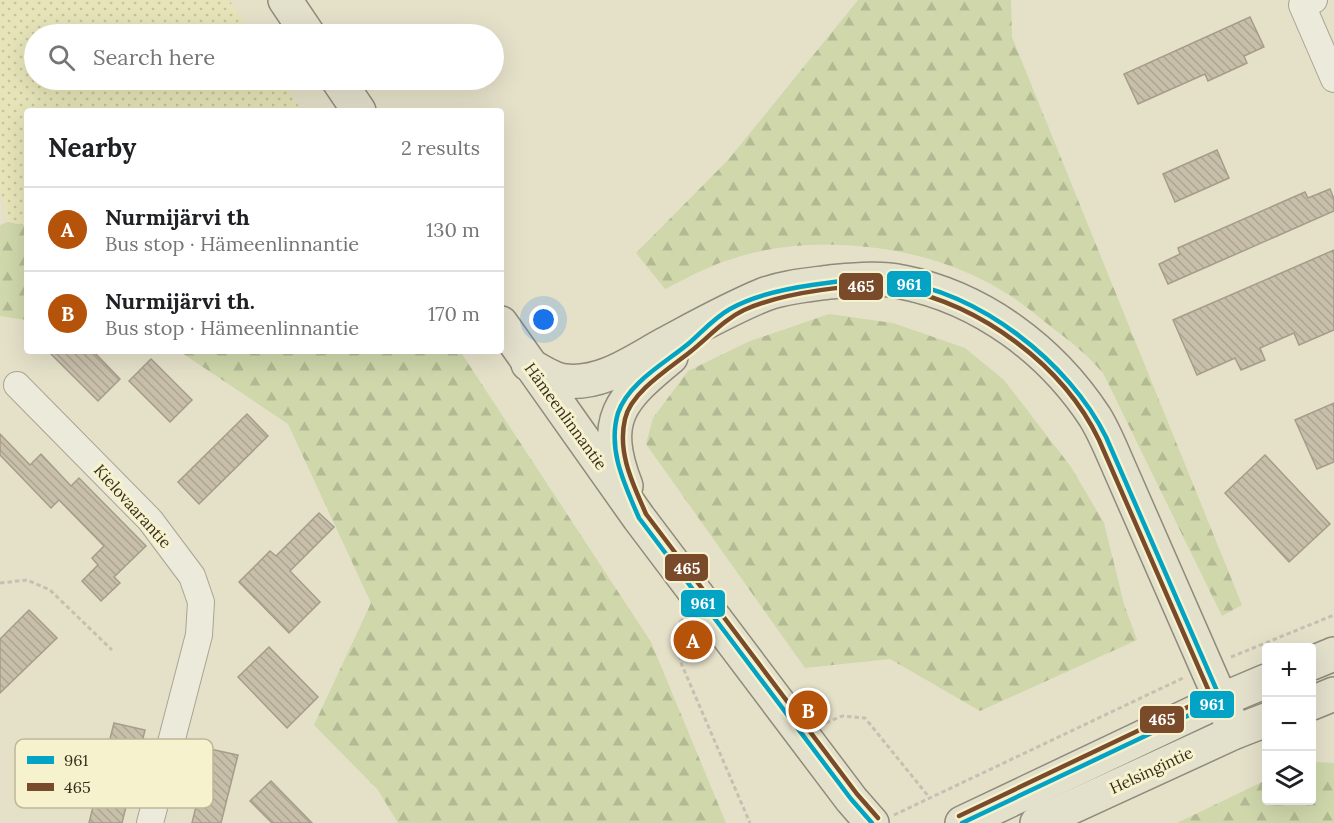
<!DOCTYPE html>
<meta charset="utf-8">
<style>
:root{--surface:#fff;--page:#f2f2f2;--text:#202124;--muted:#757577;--line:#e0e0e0;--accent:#b45309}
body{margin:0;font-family:Lora,serif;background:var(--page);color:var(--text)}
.controls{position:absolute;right:18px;bottom:18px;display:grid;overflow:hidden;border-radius:6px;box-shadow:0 6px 24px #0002}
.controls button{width:54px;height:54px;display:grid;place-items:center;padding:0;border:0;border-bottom:2px solid var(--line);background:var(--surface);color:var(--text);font:30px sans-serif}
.you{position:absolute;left:544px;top:320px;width:21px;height:21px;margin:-15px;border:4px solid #fff;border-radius:50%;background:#1a73e8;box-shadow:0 0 0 9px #1a73e833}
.badge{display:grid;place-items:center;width:39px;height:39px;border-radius:50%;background:var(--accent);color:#fff;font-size:20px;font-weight:700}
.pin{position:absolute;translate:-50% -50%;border:3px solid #fff;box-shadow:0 2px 6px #0006}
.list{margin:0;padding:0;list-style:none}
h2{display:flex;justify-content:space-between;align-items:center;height:78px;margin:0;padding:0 24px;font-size:26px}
h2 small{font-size:20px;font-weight:400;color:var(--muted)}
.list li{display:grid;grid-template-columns:39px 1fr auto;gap:18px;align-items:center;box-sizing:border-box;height:84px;padding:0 24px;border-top:2px solid var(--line)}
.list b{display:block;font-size:22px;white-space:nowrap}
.list p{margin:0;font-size:20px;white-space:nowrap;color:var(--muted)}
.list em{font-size:20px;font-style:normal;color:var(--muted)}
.icon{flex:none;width:33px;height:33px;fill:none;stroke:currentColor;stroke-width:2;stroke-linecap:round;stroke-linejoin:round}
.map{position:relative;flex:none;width:1334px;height:823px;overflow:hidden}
.search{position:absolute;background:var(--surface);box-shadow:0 6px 24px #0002;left:24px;top:24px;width:480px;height:66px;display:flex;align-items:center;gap:15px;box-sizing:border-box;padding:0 21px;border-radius:33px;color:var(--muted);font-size:22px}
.panel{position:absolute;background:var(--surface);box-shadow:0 6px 24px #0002;left:24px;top:108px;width:480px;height:246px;border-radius:6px}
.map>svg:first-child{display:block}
</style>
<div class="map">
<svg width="1334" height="823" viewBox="0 0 1334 823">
<defs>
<pattern id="farmland-dots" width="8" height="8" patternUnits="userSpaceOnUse" patternTransform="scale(1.5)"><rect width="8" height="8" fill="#e6e4b8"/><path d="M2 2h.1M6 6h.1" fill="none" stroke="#c6c49e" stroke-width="1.8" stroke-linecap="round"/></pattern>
<pattern id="forest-firs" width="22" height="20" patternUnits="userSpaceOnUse" patternTransform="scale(1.5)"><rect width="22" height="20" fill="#cfd7ab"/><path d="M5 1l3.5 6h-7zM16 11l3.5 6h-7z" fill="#b2b993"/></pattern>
<pattern id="building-back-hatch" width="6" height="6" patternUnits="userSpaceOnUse" patternTransform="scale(1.5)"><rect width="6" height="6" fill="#c8bfaa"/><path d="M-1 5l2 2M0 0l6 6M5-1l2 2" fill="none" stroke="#ada492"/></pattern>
</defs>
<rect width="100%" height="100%" fill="#e5e1c9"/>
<!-- farmland -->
<path fill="url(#farmland-dots)" d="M0,0h229l23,34h-218v46h247l21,31h-275v115l-19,-4 -8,-35z"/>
<!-- forest -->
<g fill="url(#forest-firs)">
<path d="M858,0h153l1,37 230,568 -20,11 -119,-243c-19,-22 -35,-33 -58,-51 -14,-11 -28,-23 -44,-32 -73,-45 -188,-59 -269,-31 -24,7 -45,19 -67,30l-29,-36 92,-93z"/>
<path d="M8,222l19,4v94l-27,-4v-91z"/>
<path d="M829,314l64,9 72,25 39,32 67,87 33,56 20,81 13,36 -157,71 -90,-52 -85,9 -159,-224 7,-26 35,-47 62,-30z"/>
<path d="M179,351h281l191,291 75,181h-328l-20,-33 -64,-65 57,-122 -83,-179z"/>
<path d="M1312,762l22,1v60h-157l89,-43v20h46z"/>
</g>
<!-- building -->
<g fill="url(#building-back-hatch)" stroke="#a59c89" stroke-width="1.5">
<path d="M1250,17l14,30 -20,9 3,7 -39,18 -3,-7 -67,30 -14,-30z"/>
<path d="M1217,150l12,28 -54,24 -12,-28z"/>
<path d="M1330,189l4,10v12l-166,73 -9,-20 21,-10 -2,-6 127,-56 3,6z"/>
<path d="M1334,250v80l-35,15 -5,-12 -34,15 5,12 -24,10 -6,-12 -38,17 -24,-55z"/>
<path d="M48,351h45l27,28 -22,22z"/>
<path d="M151,359l41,41 -22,22 -41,-41z"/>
<path d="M1334,403v59l-17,7 -22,-49z"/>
<path d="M247,414l21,22 -69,68 -21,-22z"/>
<path d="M0,434l30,31 11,-11 30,32 8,-8 67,68 -32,31 6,6 -19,18 -19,-20 16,-16 -6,-7 12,-12 -45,-46 -8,8 -51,-53z"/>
<path d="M1265,455l65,69 -41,38 -64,-69z"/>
<path d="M319,513l15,14 -44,44 30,31 -31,31 -50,-51 31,-31 6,5z"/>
<path d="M29,610l28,28 -57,55v-54z"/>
<path d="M269,647l49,50 -31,31 -49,-51z"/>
<path d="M114,723l31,7 -23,93h-33z"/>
<path d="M210,749l28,6 -17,68h-29z"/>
<path d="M271,781l41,42h-40l-22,-22z"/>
</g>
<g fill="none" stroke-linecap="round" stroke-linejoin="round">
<defs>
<g id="minor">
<path d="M1314,0l-12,5 32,74"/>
<path d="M17,385l133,135 42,56 9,26 -2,33 -49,188"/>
</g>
<g id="major">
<path d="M285,0l23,34"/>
<path d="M338,80l21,31"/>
<path d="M501,323l138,195 212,281 21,24"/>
<path d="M528,364c11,6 25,16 37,17 37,4 69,-20 100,-37 32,-17 64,-35 98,-49 20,-8 45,-10 67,-13 23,-2 50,-5 72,0 80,16 149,68 193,135 8,13 14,27 20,41l120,274"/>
<path d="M626,486c-26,-67 -6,-87 45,-129"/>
<path d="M1312,663l22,-9"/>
<path d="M1312,703l22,-9"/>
<path d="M962,823l259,-123 45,-19"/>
<path d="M1037,823l198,-91 31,-12"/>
</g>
</defs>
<!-- minor casing -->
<use href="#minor" stroke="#a9a493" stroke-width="28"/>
<!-- major casing -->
<use href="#major" stroke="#8f8a7a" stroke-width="36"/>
<!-- path -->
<g stroke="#c4c1b3" stroke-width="3" stroke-dasharray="4.5 3" stroke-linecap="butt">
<path d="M0,583l27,-3 23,10 62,60"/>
<path d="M683,619l-3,3 -2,15 3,26 69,160"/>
<path d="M680,622l13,18"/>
<path d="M1231,657l103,-42"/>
<path d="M826,723l16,-7 23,2 64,79"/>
<path d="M894,815l289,-137"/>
</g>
<!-- minor -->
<use href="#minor" stroke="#eceadb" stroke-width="26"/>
<!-- major -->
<use href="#major" stroke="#e3e0cc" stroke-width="33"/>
<defs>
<path id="bus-1" d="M872,823l-21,-24 -212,-281c-14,-33 -32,-68 -21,-105 10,-30 47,-50 70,-69 14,-12 26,-26 42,-35 25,-14 54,-20 82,-24 27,-4 55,-8 82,-4 84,10 175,81 212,156l115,263 -259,123"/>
<path id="bus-2" d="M878,818l-21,-24 -211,-280c-13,-30 -29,-61 -21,-95 6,-27 45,-51 65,-67 18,-14 33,-32 54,-42 38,-17 114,-29 156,-21 81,16 163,76 199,151l112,256 -252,120"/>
</defs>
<!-- bus-1 casing -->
<use href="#bus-1" stroke="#f7f2ce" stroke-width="9"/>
<!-- bus-2 casing -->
<use href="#bus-2" stroke="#f7f2ce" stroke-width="9"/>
<!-- bus-1 -->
<use href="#bus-1" stroke="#03a3c5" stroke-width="4.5"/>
<!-- bus-2 -->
<use href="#bus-2" stroke="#7a4b2a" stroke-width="4.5"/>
</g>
<g text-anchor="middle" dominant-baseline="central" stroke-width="6" stroke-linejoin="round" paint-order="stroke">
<!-- street labels -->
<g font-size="16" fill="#382e1b" stroke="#f7f2ce">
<text transform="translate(566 416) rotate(54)">Hämeenlinnantie</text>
<text transform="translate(133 506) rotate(48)">Kielovaarantie</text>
<text transform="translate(1151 770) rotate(-25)">Helsingintie</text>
</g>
</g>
<!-- legend -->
<rect x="15" y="739" width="198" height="69" rx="9" fill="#f7f2ce" stroke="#beb798" stroke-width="1.5"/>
<rect x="27" y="756" width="27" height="8" fill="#03a3c5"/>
<rect x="27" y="783" width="27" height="8" fill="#7a4b2a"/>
<g font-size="16" fill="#382e1b">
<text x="64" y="766">961</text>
<text x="64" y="793">465</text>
</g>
<g stroke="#f7f2ce" stroke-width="2">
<rect x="886" y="270" width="46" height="28" rx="6" fill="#03a3c5"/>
<rect x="838" y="272" width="46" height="29" rx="6" fill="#7a4b2a"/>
<rect x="664" y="553" width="45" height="29" rx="6" fill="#7a4b2a"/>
<rect x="680" y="589" width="46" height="29" rx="6" fill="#03a3c5"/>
<rect x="1189" y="690" width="46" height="29" rx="6" fill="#03a3c5"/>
<rect x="1139" y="705" width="46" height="29" rx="6" fill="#7a4b2a"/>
</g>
<g font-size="16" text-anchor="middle" font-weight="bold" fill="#fff">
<text x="909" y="290">961</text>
<text x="861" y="292">465</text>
<text x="687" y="574">465</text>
<text x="703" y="609">961</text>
<text x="1212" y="710">961</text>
<text x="1162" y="725">465</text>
</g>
</svg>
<div class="controls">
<button>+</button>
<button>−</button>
<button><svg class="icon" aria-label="layers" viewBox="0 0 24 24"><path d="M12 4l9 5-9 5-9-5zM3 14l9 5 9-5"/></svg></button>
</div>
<div class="you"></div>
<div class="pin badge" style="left:693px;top:640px">A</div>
<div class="pin badge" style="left:808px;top:710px">B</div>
<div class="search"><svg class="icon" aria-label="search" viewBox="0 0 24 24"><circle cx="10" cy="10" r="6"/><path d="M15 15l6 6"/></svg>Search here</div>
<section class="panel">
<h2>Nearby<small>2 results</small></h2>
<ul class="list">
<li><span class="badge">A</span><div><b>Nurmijärvi th</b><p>Bus stop · Hämeenlinnantie</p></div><em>130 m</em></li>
<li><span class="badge">B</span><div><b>Nurmijärvi th.</b><p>Bus stop · Hämeenlinnantie</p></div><em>170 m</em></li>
</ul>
</section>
</div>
